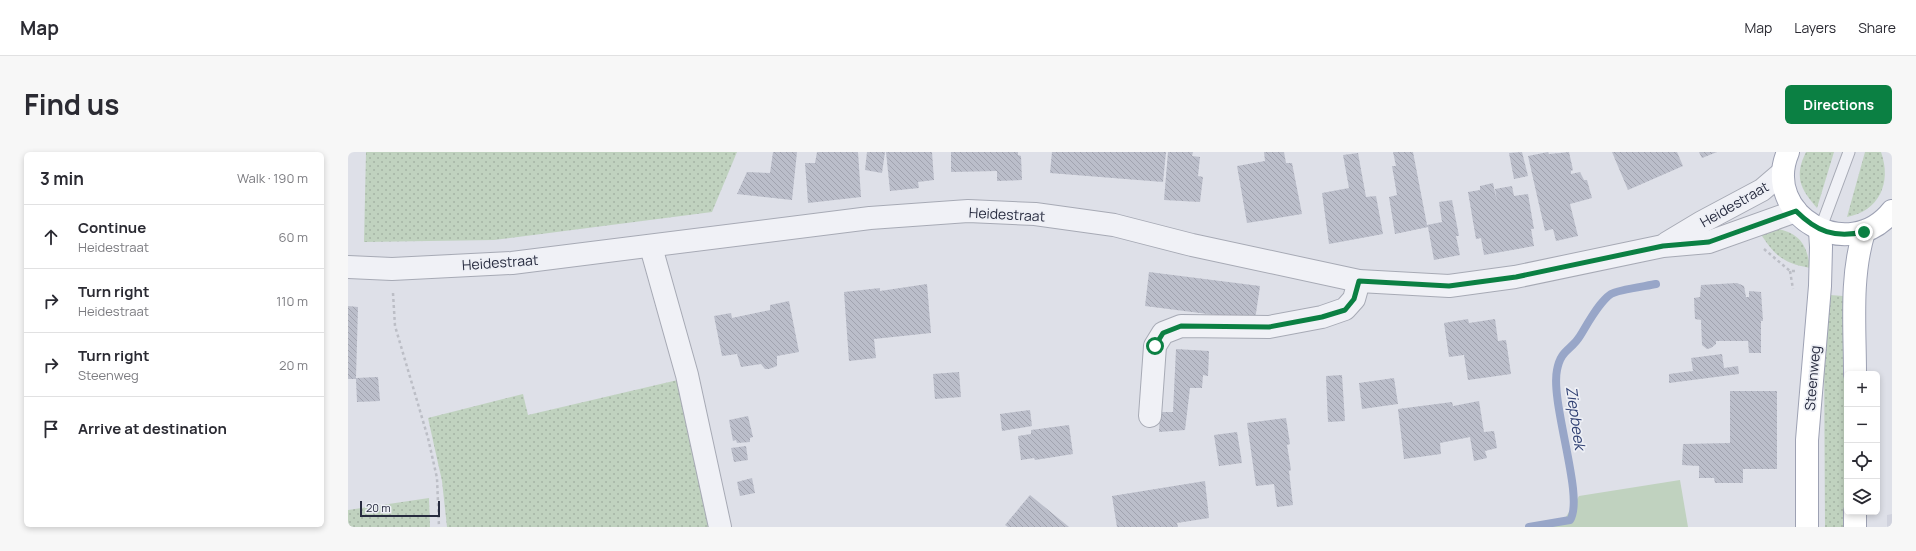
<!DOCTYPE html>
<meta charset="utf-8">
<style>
:root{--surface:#fff;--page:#f7f7f7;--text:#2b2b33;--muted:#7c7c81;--line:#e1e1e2;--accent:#0b8043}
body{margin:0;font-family:Manrope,sans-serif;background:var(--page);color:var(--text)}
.controls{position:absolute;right:12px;bottom:12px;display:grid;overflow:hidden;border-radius:6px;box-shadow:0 2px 6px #0003}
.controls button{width:36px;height:36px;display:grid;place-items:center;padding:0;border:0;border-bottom:1px solid var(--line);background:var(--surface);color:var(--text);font:20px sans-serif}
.scale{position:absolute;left:12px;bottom:10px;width:80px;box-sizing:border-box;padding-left:4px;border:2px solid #272b3f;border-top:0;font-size:11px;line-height:14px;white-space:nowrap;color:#272b3f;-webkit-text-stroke:3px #edeff5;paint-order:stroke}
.stop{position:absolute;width:12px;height:12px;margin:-9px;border:3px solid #0b8043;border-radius:50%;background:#fff}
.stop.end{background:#0b8043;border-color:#fff;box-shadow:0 1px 4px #0008}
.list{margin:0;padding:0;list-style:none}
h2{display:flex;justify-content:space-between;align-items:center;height:52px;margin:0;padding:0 16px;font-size:17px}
h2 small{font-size:13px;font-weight:400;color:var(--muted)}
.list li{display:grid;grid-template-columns:26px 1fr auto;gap:12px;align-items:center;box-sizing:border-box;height:64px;padding:0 16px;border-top:1px solid var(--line)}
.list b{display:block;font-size:15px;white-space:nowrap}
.list p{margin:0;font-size:13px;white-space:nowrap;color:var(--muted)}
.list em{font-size:13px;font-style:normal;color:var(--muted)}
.icon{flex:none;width:22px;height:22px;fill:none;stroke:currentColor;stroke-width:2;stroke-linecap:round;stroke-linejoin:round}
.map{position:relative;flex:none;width:1544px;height:375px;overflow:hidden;border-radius:6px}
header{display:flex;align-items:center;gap:24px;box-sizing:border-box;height:56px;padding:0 20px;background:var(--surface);border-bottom:1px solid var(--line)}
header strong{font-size:19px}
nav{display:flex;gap:22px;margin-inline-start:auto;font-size:14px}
.intro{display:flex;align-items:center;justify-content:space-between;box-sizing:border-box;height:96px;padding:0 24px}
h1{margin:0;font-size:28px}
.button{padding:10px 18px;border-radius:6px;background:var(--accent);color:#fff;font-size:14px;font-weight:700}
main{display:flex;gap:24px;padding:0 24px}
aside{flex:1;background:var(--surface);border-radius:6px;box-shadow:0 2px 6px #0003}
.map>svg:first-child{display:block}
</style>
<header>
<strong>Map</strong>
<nav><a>Map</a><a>Layers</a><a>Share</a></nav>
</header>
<div class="intro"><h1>Find us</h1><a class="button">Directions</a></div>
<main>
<aside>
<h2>3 min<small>Walk · 190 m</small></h2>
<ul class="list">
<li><svg class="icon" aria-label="ahead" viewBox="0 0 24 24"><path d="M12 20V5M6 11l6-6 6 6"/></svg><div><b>Continue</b><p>Heidestraat</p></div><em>60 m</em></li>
<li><svg class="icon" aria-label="right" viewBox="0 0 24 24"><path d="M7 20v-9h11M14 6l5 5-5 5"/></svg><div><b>Turn right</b><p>Heidestraat</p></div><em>110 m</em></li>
<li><svg class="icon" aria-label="right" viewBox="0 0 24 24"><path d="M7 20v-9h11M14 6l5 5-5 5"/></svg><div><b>Turn right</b><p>Steenweg</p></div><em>20 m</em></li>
<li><svg class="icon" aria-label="arrive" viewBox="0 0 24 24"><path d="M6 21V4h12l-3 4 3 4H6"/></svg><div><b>Arrive at destination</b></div></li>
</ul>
</aside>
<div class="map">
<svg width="1544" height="375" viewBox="0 0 1544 375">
<defs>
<pattern id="grass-dots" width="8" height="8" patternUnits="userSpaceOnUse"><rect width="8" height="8" fill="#c0d2bf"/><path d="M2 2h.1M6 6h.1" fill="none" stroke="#a5b4a5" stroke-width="1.8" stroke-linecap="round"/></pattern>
<pattern id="building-back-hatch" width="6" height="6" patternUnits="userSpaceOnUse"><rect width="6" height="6" fill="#bbbeca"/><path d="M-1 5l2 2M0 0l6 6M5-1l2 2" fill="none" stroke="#a1a3af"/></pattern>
</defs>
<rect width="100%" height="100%" fill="#dee0e8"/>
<!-- built -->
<path fill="#d0d2dd" d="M1544,362v13h-5v-12z"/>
<!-- grass -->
<g fill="url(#grass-dots)">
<path d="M18,0h371l-25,60 -218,28 -130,2z"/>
<path d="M1458,0h28l-17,56c-17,-19 -23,-32 -11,-56z"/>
<path d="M1517,0h16c11,31 -2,59 -34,65z"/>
<path d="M1431,77c23,6 28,18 31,39 -27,-5 -35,-12 -50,-35l9,-3z"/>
<path d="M1482,143l13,1 3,31 1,200h-22l-1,-177z"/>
<path d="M334,227l31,148h-266l-5,-46 -14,-63 95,-24 5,21z"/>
<path d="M81,346l1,29h-82v-17z"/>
</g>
<!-- garden -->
<path fill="#c0d2bf" d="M1332,328l8,47h-159l35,-7 15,-24z"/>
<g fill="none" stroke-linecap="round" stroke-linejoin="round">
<!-- stream -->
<path stroke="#98a6c8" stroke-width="8" d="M1181,375l41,-7c15,-22 -20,-117 -13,-150 4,-21 14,-19 23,-34 8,-13 19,-34 31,-42 6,-4 36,-8 45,-10"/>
</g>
<!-- building -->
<g fill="url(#building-back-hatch)">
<path d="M425,0h24l-5,48 -55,-6 10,-22 23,1z"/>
<path d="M469,0h41l3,45 -53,6 -3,-40h10z"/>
<path d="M519,0h18l-3,21 -17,-3z"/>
<path d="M538,0h46l2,28 -16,2 1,6 -29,3z"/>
<path d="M603,0h67v3l3,1 1,24 -25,1v-10l-46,1z"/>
<path d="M704,0h114l-3,30 -113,-9z"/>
<path d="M820,0h25l-1,4 8,1 -2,19 5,1 -3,25 -36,-2z"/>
<path d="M916,0h20l2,11h6l10,51 -55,9 -10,-57 28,-5z"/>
<path d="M1045,0h20l14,73 15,-3 -3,-20 13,-2 7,36h-3l4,19 -26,5 -6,-33 -33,7 -6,-37 8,-2 -5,-29h4z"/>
<path d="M1174,0l6,24 -14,3 -5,-26z"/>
<path d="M1200,0l1,2 20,-2 4,18 -2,1v3l9,-2 4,8h3l5,18 -22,6 8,32 -22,5 -3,-12 -8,2 -17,-75z"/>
<path d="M1264,0h65l6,14 -55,24z"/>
<path d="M1351,0h18l-15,6z"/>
<path d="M1010,1l8,44 10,-1 7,38 -54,10 -7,-51 27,-5 -6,-33z"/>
<path d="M1145,31l4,19 -2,-13 17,-3 2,10 14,-2 6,35h-3l3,17 -50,9 -3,-17 -5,1 -8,-47 12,-2v-4z"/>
<path d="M801,120l111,14 -5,34 -110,-14z"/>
<path d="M1389,131l7,3 2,11h3v-6l12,1 2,29h-2v32h-12l-1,-12h-32v3l-5,4 -4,1 -5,-4 -1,-25 -6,-1 -1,-21 6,-1 1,-12z"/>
<path d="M579,132l4,49 -57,6 2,19 -27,3 -5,-69 36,-4v3z"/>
<path d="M441,149l10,51 -22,4v10l-8,3h-4l-4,-5 -20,3 -4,-13 -15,2 -8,-40 17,-3 1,5 38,-8v-5z"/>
<path d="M0,154l10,1 -2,71 22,-1 2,24 -23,1 -1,-23h-8z"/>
<path d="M1120,167l1,4 26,-4 3,22 8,-1 5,34 -43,6 -4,-25 -15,2 -5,-34z"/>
<path d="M828,197l33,2 -1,25 -5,-1 -1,13h-12l-5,42 -26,2 1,-20h13z"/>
<path d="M1374,202l2,14 14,-2 1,8 -70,9v-9l24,-3 -2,-13z"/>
<path d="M611,220l2,25 -26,2 -2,-25z"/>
<path d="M994,223l3,46 -17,1 -2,-46z"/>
<path d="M1046,226l4,26 -36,5 -3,-26z"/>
<path d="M1382,239h47v78h-34v14h-28l-1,-5h-15v-12l-17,-1 1,-21 47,-1z"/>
<path d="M1131,249l5,31 10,-1 3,17 -12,3 2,7 -13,3 -4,-24 -30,6 1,11 -37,5 -6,-50 54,-7 1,4z"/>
<path d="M682,258l2,16 -30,5 -2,-17z"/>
<path d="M400,264l5,21 -3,1v4l-13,1 -1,-3 -3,1 -4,-21z"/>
<path d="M938,266l4,26 -3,1 4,25 -2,1 4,34 -16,2 -3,-23 -18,2 -9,-63z"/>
<path d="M721,273l4,29 -38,6 -1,-2 -13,2 -3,-24 13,-2v-4z"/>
<path d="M889,280l5,31 -23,3 -5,-31z"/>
<path d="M398,294l2,14 -14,2 -3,-14z"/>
<path d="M404,326l3,15 -15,3 -3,-14z"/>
<path d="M857,329l4,37 -32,5 1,4h-61l-5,-31z"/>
<path d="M682,343l39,32h-61l-3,-2z"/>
</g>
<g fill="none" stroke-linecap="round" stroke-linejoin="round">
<defs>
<path id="service" d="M1472,78l29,-78"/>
<g id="minor">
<path d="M1319,91l35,-21 60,-32 21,-18"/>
<path d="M303,95l36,128 33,152"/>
<path d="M0,115l44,2 120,-6 358,-45 98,-7 67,3 79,11 78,20 167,36 90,5 66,-9 148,-31 46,-4 87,-31"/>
<path d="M802,264l5,-70 8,-13 18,-7 88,1 53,-10 23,-8 9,-10 5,-18"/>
</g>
<g id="primary">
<path d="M1440,0c-27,64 61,113 104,59"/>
<path d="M1507,222c0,-47 -5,-97 9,-142"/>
<path d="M1459,375v-87l13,-154 1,-39 -1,-17"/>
<path d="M1507,375v-15"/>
</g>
</defs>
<!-- service casing -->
<use href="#service" stroke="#a7aab5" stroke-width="13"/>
<!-- minor casing -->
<use href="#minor" stroke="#a7aab5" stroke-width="24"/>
<!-- primary casing -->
<use href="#primary" stroke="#9da1b3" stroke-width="24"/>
<!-- path -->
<g stroke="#bcbec6" stroke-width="2.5" stroke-dasharray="3 3" stroke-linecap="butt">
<path d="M1416,97l26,22h5"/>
<path d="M1442,119l3,18"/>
<path d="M45,141l2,33 33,112 9,40 2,49"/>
<path d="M1529,254v95"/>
</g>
<!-- service -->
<use href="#service" stroke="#f0f1f6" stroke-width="11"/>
<!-- minor -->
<use href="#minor" stroke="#f0f1f6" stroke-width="22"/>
<!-- primary -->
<use href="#primary" stroke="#fff" stroke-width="22"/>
</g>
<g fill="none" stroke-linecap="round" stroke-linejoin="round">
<!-- route -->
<path stroke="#0b8043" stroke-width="5" d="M807,194l8,-13 18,-7 88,1 53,-10 23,-7 9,-11 5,-18 90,5 67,-9 147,-31 46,-4 87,-31c21,21 38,27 68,21"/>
</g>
<g text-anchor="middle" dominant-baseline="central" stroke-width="3.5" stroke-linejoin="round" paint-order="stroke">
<!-- street labels -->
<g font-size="14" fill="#272b3f" stroke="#edeff5">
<text transform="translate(1386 52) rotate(-30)">Heidestraat</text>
<text transform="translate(659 62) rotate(3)">Heidestraat</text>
<text transform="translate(152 110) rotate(-4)">Heidestraat</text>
<text transform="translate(1464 226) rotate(-85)">Steenweg</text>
</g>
<!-- water labels -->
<g font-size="15" font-style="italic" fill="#314173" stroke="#edeff5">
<text transform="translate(1228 266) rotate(82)">Ziepbeek</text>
</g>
</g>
</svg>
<div class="controls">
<button>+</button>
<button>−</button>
<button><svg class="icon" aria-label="locate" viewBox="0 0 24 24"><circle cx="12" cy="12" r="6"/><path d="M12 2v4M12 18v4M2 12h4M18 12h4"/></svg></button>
<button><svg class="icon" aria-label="layers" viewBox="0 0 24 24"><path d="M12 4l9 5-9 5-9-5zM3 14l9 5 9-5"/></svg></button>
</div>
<div class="scale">20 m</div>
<div class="stop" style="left:807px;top:194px"></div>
<div class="stop end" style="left:1516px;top:80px"></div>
</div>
</main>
